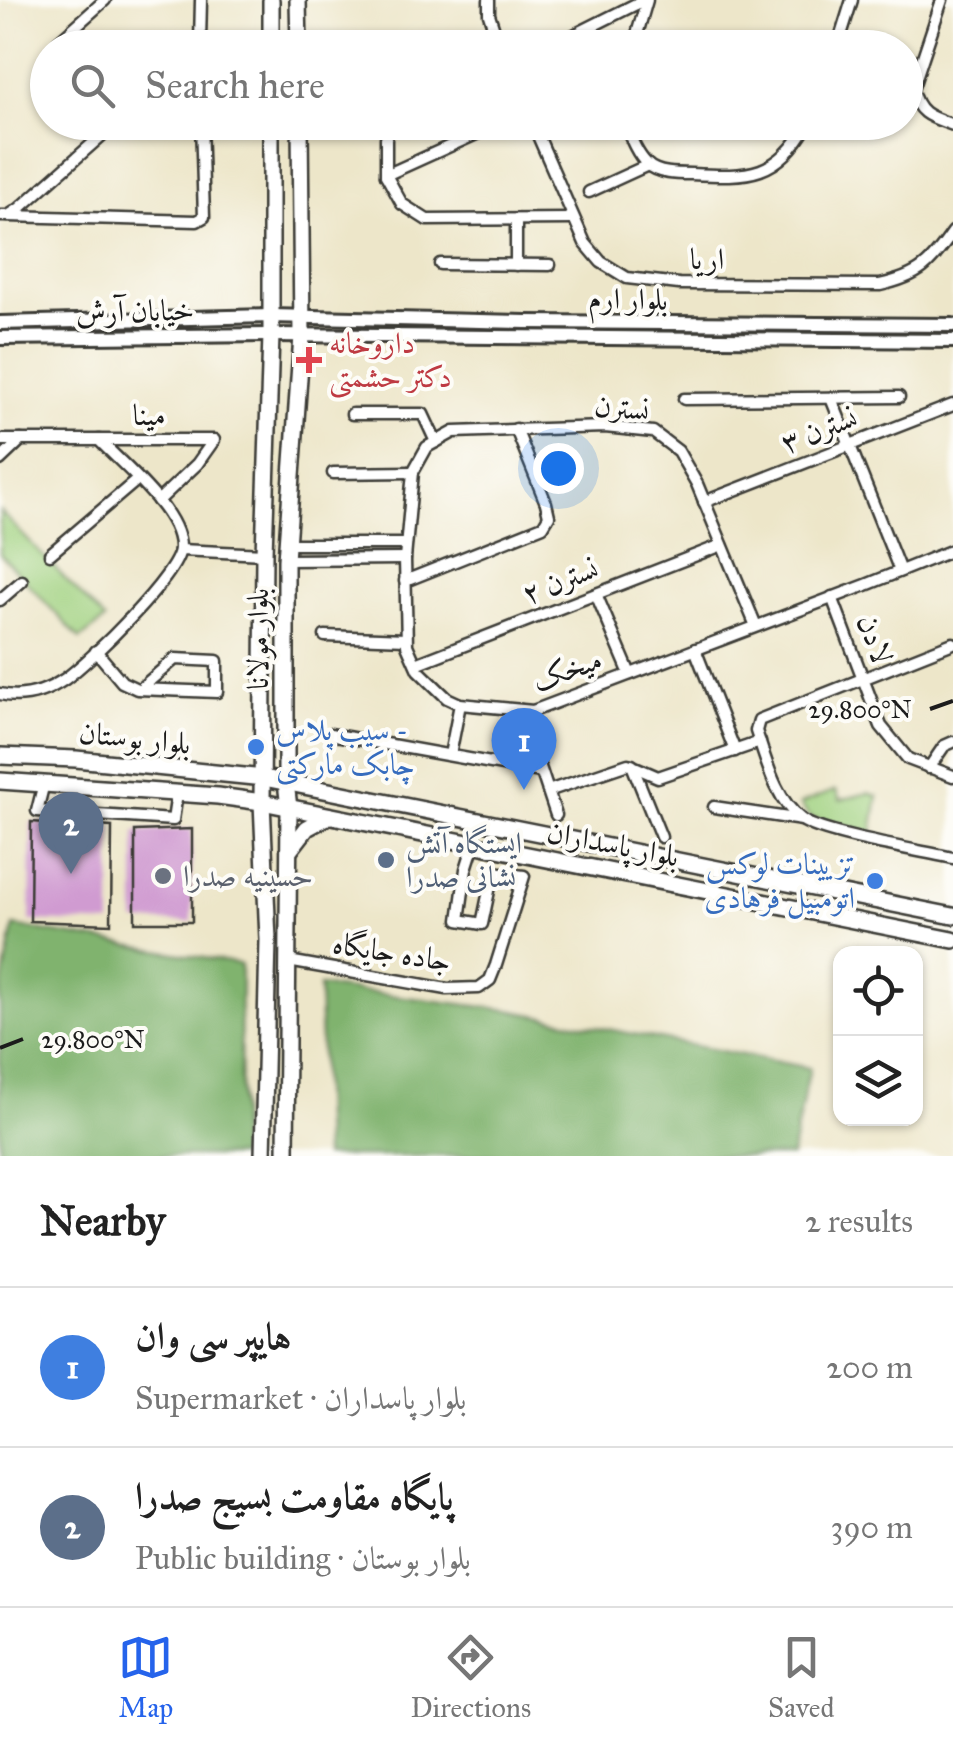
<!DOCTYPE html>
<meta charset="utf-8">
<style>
:root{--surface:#fff;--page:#f2f2f2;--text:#222;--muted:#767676;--line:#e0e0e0;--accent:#2563eb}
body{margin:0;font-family:"IM FELL Great Primer",Amiri,serif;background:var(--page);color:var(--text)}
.controls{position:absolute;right:30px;bottom:30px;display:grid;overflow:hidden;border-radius:20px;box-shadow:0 2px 8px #0004}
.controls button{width:90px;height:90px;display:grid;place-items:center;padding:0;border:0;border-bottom:2px solid var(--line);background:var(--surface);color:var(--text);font:50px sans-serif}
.you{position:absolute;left:558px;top:468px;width:35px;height:35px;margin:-25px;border:8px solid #fff;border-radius:50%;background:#1a73e8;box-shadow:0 0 0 15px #1a73e833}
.badge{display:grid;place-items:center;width:65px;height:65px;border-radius:50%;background:var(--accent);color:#fff;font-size:32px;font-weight:700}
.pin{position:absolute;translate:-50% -82px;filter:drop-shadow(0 2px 5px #0008)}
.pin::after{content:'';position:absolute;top:52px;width:35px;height:30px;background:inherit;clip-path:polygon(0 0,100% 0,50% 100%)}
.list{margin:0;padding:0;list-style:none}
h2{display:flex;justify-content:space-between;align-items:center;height:130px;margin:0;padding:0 40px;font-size:42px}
h2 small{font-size:32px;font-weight:400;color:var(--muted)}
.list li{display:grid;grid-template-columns:65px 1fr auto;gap:30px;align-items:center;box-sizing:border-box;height:160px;padding:0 40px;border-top:2px solid var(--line)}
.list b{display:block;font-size:38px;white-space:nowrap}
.list p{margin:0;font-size:32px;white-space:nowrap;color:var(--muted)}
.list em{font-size:32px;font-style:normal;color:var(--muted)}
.icon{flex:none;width:55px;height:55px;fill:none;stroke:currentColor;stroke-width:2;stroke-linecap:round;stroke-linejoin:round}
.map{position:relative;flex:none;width:953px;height:1156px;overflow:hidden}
.search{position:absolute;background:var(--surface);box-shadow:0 2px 8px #0004;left:30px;right:30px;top:30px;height:110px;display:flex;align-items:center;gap:25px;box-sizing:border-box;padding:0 35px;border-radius:55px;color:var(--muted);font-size:38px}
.sheet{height:450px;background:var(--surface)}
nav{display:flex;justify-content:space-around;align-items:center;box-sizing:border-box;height:140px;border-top:2px solid var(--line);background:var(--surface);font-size:28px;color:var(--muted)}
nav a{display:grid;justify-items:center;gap:5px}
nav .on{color:var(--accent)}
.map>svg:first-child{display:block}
</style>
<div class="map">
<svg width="953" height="1156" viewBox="0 0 953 1156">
<rect width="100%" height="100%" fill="#fdfcf7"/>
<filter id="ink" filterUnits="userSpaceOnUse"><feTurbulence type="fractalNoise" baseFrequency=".01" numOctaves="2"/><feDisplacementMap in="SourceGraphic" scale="20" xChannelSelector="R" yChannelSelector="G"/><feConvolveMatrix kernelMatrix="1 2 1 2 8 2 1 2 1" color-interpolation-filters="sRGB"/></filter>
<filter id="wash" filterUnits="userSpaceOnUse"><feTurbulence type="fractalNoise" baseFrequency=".0048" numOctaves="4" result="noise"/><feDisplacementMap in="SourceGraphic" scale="40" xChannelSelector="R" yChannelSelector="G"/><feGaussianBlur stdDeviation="2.25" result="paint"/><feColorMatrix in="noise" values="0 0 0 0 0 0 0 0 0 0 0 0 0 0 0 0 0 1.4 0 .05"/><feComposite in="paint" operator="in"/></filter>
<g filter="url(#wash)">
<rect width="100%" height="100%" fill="#ede6c9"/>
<!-- green -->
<g fill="#a0d180" stroke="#5e764e" stroke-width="2.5">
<path d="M0,511l105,109 -25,19 -80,-85z"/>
<path d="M836,790l4,10 28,-7 10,3 -6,37 -63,-16 -9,-13z"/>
</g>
<!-- forest -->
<g fill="#80b36e" stroke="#4e6845" stroke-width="2.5">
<path d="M14,926l227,38 -1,192h-240v-159z"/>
<path d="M319,986l190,24 301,58 -19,88h-467z"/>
</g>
<g id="blocks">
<!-- building -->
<g fill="#d09bd1">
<path d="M31,822l81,5 -1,97 -81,-3z"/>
<path d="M192,829v93h-57v-91z"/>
</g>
</g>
</g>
<g filter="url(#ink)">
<use href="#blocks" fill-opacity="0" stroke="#3b3a36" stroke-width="2.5"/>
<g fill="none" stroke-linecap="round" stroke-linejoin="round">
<defs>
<g id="minor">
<path d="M489,0v14l11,34"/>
<path d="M942,0l-30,90c6,25 19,27 41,35"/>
<path d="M58,42l47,-42"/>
<path d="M195,48l5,-6 1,-42"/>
<path d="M548,48l96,-48"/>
<path d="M633,48l14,-48"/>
<path d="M837,48l15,-48"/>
<path d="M392,122l-6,16v37l16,29 25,16 146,-1"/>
<path d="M532,122l53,121 16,19 26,16 52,6 201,1c40,-9 50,-20 73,-53"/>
<path d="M624,122c6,14 12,31 23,42 10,10 30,10 44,10 59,3 86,4 118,-52"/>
<path d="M386,175l117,-53"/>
<path d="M589,192l59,-27"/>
<path d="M0,216h8l11,-7 98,-87"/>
<path d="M8,216l189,5 7,-4 -3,-95"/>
<path d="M516,220v45"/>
<path d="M440,264l110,1"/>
<path d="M831,398l69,173"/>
<path d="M684,399l215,-2"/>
<path d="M352,414h71l13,28"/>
<path d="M0,440h214l-17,24 -39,37"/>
<path d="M0,460l21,-20"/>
<path d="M333,473l80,-1"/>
<path d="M704,502l249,-97"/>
<path d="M288,544h118"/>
<path d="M180,550l84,4"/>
<path d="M50,554l87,-74"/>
<path d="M286,560l119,-1"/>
<path d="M405,581l138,-55 6,-10 -3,-13 -30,-74"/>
<path d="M596,594l34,80"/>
<path d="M832,597l49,129 27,33 45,17"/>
<path d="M0,600l22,-19"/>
<path d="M756,626l-59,-142 -19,-33 -25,-19 -48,-5 -151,5 -27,15 -14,25 -8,87 2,86 11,25 29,28 13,6 73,7 333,-126 87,-35"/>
<path d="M325,636l81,3"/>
<path d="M953,643l-194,77 -3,11c10,29 20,70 46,89 21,15 120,31 151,38"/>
<path d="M695,649l40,102"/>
<path d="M96,651l26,31 15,7 80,3v-31l-42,-2 -35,30"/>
<path d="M416,664l306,-119"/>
<path d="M0,694c23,5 46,-2 65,-15 24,-17 115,-105 115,-131 1,-36 -57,-83 -81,-108"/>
<path d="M521,710l35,105"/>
<path d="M330,734l211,38"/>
<path d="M450,755l10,-51"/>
<path d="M632,765l29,72"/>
<path d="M929,768l15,-22 9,-4"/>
<path d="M44,783l-7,28 136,9 4,-26"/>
<path d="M548,791l80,-27 30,13 102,-35"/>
<path d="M714,807l88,13"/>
<path d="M288,961l159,28 32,-1 11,-8 6,-15 28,-89 -31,-4 -11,52 -23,-4 7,-51 8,-25"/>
</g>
<g id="tertiary">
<path d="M0,323l271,-7 255,6 427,3"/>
<path d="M0,338l271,-3 682,6"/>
</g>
<g id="secondary">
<path d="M298,0l1,48"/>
<path d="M271,48v-48"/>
<path d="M0,756l76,3 188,19 689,138"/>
<path d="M0,781l218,15 44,6 691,138"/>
<path d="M290,850l17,-22 22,-12"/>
<path d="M263,1156l5,-216 -6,-138 2,-248 7,-219v-213"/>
<path d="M286,1156l3,-348 -3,-26v-222l16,-224 -2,-214"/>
</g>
</defs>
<!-- minor casing -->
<use href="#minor" stroke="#3b3a36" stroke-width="15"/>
<!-- tertiary casing -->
<use href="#tertiary" stroke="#3b3a36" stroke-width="18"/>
<!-- secondary casing -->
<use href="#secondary" stroke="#3b3a36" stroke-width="20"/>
<!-- minor -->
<use href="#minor" stroke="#fff" stroke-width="10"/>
<!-- tertiary -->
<use href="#tertiary" stroke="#fff" stroke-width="12"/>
<!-- secondary -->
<use href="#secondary" stroke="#fff" stroke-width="15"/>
</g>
</g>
<!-- ticks -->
<path fill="none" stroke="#1c1c1c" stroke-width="4" d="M930,709l23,-8M0,1048l23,-9"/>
<!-- markers -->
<path fill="#e0444e" stroke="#fdfcf7" stroke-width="4" d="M304 345h10v10h10v10h-10v10h-10v-10h-10v-10h10z"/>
<g fill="#3f7fe0" stroke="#fdfcf7" stroke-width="4">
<circle cx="256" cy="747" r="10"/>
<circle cx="875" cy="881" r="10"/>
</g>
<circle fill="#5c6f8a" stroke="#fdfcf7" stroke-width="4" cx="386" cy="860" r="10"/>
<circle fill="#6b7280" stroke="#fdfcf7" stroke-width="4" cx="163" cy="876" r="10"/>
<g text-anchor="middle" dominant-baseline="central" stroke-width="8" stroke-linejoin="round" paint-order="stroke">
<!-- street labels -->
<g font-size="30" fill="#1c1c1c" stroke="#fdfcf7">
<text x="707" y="259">اریا</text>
<text transform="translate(628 299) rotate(1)">بلوار ارم</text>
<text transform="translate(135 311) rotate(-1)">خیابان آرش</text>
<text transform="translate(622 408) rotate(6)">نسترن</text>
<text x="149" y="415">مینا</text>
<text transform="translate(819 430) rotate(-21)">نسترن ۳</text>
<text transform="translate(560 581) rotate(-21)">نسترن ۲</text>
<text transform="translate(258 639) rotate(-90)">بلوار مولانا</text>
<text transform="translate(875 639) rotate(69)">لادن</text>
<text transform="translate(567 670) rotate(-20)">میخک</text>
<text transform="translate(135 738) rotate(6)">بلوار بوستان</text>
<text transform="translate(613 844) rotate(11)">بلوار پاسداران</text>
<text transform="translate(392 952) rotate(9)">جاده جایگاه</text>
</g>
<!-- health labels -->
<g font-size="30" fill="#be3a42" stroke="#fdfcf7" text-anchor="start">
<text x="329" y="343">داروخانه<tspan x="329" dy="34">دکتر حشمتی</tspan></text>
</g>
<!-- shop labels -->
<g font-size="30" fill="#366cbe" stroke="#fdfcf7" text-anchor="start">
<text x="276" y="730">سیب پلاس -<tspan x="276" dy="34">چابک مارکتی</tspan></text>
<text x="855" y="864" text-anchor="end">تزیینات لوکس<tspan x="855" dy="34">اتومبیل فرهادی</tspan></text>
</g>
<!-- service labels -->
<g font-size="30" fill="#4e5e75" stroke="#fdfcf7" text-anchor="start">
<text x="406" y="843">ایستگاه آتش<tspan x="406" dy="34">نشانی صدرا</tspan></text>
</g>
<!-- worship labels -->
<g font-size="30" fill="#5b616d" stroke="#fdfcf7" text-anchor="start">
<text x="183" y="876">حسینیه صدرا</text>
</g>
</g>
<g font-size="25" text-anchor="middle" fill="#1c1c1c" stroke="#fdfcf7" stroke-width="8" stroke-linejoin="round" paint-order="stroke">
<text x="860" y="718">29.800°N</text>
<text x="93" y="1048">29.800°N</text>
</g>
</svg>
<div class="controls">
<button><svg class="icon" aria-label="locate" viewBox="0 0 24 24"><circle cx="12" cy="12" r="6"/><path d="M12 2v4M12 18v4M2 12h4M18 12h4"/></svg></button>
<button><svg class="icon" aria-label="layers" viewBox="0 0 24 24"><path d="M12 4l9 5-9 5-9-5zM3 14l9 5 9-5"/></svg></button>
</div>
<div class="you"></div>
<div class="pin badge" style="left:524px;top:790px;background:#3f7fe0">1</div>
<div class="pin badge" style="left:71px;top:874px;background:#5c6f8a">2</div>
<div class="search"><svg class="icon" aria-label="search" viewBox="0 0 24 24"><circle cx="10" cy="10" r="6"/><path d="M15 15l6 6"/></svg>Search here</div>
</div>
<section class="sheet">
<h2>Nearby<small>2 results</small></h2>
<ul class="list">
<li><span class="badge" style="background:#3f7fe0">1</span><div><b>هایپر سی وان</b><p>Supermarket · بلوار پاسداران</p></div><em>200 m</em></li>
<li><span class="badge" style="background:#5c6f8a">2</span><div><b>پایگاه مقاومت بسیج صدرا</b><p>Public building · بلوار بوستان</p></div><em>390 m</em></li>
</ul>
</section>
<nav>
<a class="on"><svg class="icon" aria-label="map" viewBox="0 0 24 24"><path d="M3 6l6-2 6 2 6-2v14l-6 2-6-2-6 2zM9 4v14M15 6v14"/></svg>Map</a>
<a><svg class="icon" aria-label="directions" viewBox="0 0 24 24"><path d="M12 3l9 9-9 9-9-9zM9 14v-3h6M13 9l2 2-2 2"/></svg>Directions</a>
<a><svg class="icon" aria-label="saved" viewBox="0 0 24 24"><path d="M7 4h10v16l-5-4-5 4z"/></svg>Saved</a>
</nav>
